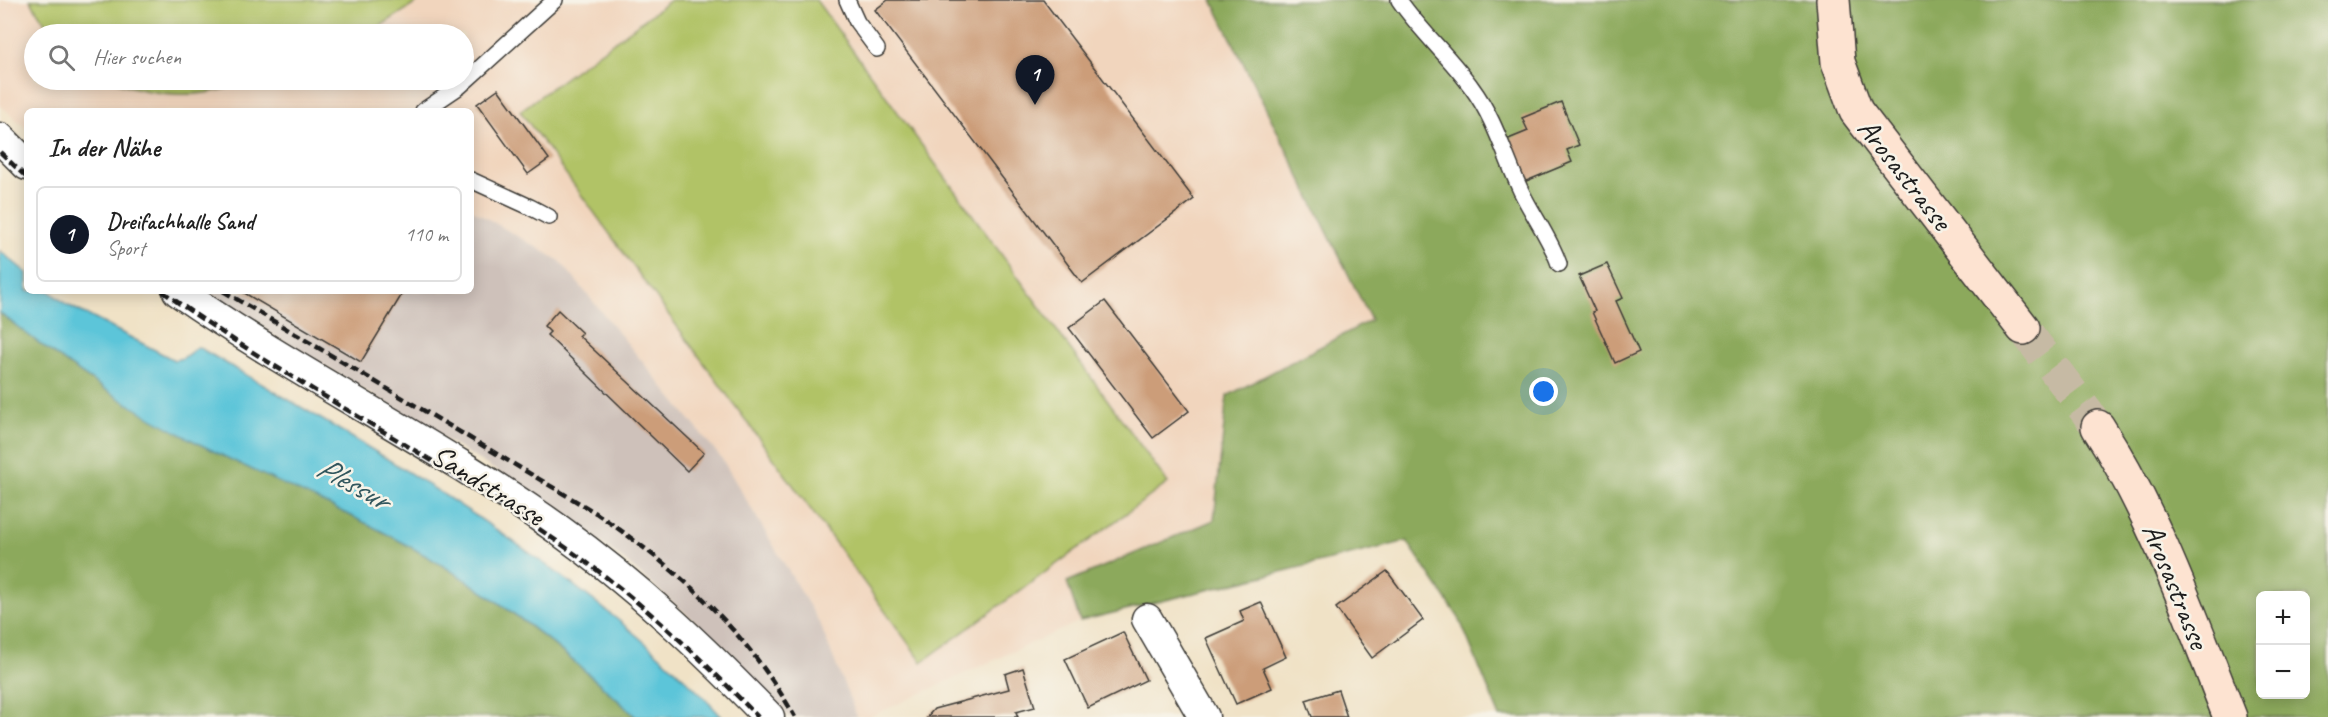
<!DOCTYPE html>
<html lang="de">
<meta charset="utf-8">
<style>
:root{--surface:#fff;--page:#f6f6f6;--text:#222;--muted:#767676;--line:#e0e0e0;--accent:#111827}
body{margin:0;font-family:Caveat,sans-serif;background:var(--page);color:var(--text)}
.controls{position:absolute;right:18px;bottom:18px;display:grid;overflow:hidden;border-radius:9px;box-shadow:0 3px 15px #0003}
.controls button{width:54px;height:54px;display:grid;place-items:center;padding:0;border:0;border-bottom:2px solid var(--line);background:var(--surface);color:var(--text);font:30px sans-serif}
.you{position:absolute;left:1544px;top:392px;width:21px;height:21px;margin:-15px;border:4px solid #fff;border-radius:50%;background:#1a73e8;box-shadow:0 0 0 9px #1a73e833}
.badge{display:grid;place-items:center;width:39px;height:39px;border-radius:50%;background:var(--accent);color:#fff;font-size:20px;font-weight:700}
.pin{position:absolute;translate:-50% -50px;filter:drop-shadow(0 2px 3px #0008)}
.pin::after{content:'';position:absolute;top:32px;width:21px;height:18px;background:inherit;clip-path:polygon(0 0,100% 0,50% 100%)}
.list{margin:0;padding:0;list-style:none}
h2{display:flex;justify-content:space-between;align-items:center;height:78px;margin:0;padding:0 24px;font-size:26px}
h2 small{font-size:20px;font-weight:400;color:var(--muted)}
.list li{display:grid;grid-template-columns:39px 1fr auto;gap:18px;align-items:center;box-sizing:border-box;height:96px;margin:0 12px 12px;padding:0 12px;border:2px solid var(--line);border-radius:9px}
.list b{display:block;font-size:22px;white-space:nowrap}
.list p{margin:0;font-size:20px;white-space:nowrap;color:var(--muted)}
.list em{font-size:20px;font-style:normal;color:var(--muted)}
.icon{flex:none;width:33px;height:33px;fill:none;stroke:currentColor;stroke-width:2;stroke-linecap:round;stroke-linejoin:round}
.map{position:relative;flex:none;width:2328px;height:717px;overflow:hidden}
.search{position:absolute;background:var(--surface);box-shadow:0 3px 15px #0003;left:24px;top:24px;width:450px;height:66px;display:flex;align-items:center;gap:15px;box-sizing:border-box;padding:0 21px;border-radius:33px;color:var(--muted);font-size:22px}
.panel{position:absolute;background:var(--surface);box-shadow:0 3px 15px #0003;left:24px;top:108px;width:450px;height:186px;border-radius:9px}
.map>svg:first-child{display:block}
</style>
<div class="map">
<svg width="2328" height="717" viewBox="0 0 2328 717">
<rect width="100%" height="100%" fill="#f7f3e8"/>
<filter id="ink" filterUnits="userSpaceOnUse"><feTurbulence type="fractalNoise" baseFrequency=".0167" numOctaves="2"/><feDisplacementMap in="SourceGraphic" scale="12" xChannelSelector="R" yChannelSelector="G"/><feConvolveMatrix kernelMatrix="1 2 1 2 8 2 1 2 1" color-interpolation-filters="sRGB"/></filter>
<filter id="wash" filterUnits="userSpaceOnUse"><feTurbulence type="fractalNoise" baseFrequency=".008" numOctaves="4" result="noise"/><feDisplacementMap in="SourceGraphic" scale="24" xChannelSelector="R" yChannelSelector="G"/><feGaussianBlur stdDeviation="1.35" result="paint"/><feColorMatrix in="noise" values="0 0 0 0 0 0 0 0 0 0 0 0 0 0 0 0 0 1.4 0 .05"/><feComposite in="paint" operator="in"/></filter>
<g filter="url(#wash)">
<rect width="100%" height="100%" fill="#f0e2c6"/>
<!-- built -->
<path fill="#f1d5bd" fill-rule="evenodd" d="M0,0h1212l159,320 -144,76 -12,124 -147,62 12,39 -211,96h-12l-38,-95 -97,-163 -162,-198 -89,-52v-98h-444v18l-27,-24zM34,34h430v46h-430z"/>
<!-- industrial -->
<path fill="#cec1ba" d="M471,209l89,52 162,198 97,163 38,95h-68l-73,-77 -92,-80 -80,-60 -265,-162 -72,-47h264z"/>
<!-- green -->
<g fill="#b1c366" stroke="#667041" stroke-width="1.5">
<path d="M30,0h391l-53,34h-316z"/>
<path d="M671,0h145l352,483 -246,179 -402,-551z"/>
<path d="M111,80h137c-43,21 -94,17 -137,0z"/>
</g>
<!-- forest -->
<g fill="#8ca95b" stroke="#54623c" stroke-width="1.5" fill-rule="evenodd">
<path d="M1212,0h1116v717h-828l-41,-99 -52,-77 -327,80 -13,-39 147,-62 13,-124 144,-76zM2260,596h46v98h-46z"/>
<path d="M0,313c45,35 91,70 141,98 90,51 186,88 275,139 81,45 153,104 220,167h-636z"/>
</g>
<!-- water -->
<path fill="#5cc5d9" stroke="#3c707a" stroke-width="1.5" d="M0,251l27,22v18h22l17,13 108,56 9,-2 15,-11c128,74 256,148 374,237 53,40 105,83 150,133h-86c-67,-63 -139,-122 -220,-167 -73,-42 -153,-72 -228,-112 -67,-35 -129,-78 -188,-125z"/>
<g id="blocks">
<!-- building -->
<g fill="#cc9d79">
<path d="M888,0h155l151,199 -112,84 -207,-273z"/>
<path d="M498,89l51,70 -21,15 -51,-70z"/>
<path d="M1561,102l18,43 -12,5 5,12 -48,20 -18,-42 22,-9 -6,-13z"/>
<path d="M1607,264l16,34 -7,3 23,51 -24,11 -23,-51 3,-1 -16,-35z"/>
<path d="M241,291h163l-43,71z"/>
<path d="M1105,301l84,110 -36,27 -84,-110z"/>
<path d="M558,310l24,23 -3,3 125,117 -17,18 -140,-136 3,-3 -6,-6z"/>
<path d="M1387,571l36,49 -51,38 -36,-50z"/>
<path d="M1261,602l25,55 -23,11 9,20 -36,16 -30,-66 38,-17 -4,-10z"/>
<path d="M1123,632l23,48 -58,28 -23,-49z"/>
<path d="M1023,668l12,39 -19,5 2,5h-91l7,-8 75,-20 -4,-15z"/>
<path d="M1338,690l9,27h-35l-6,-17z"/>
</g>
</g>
</g>
<g filter="url(#ink)">
<use href="#blocks" fill-opacity="0" stroke="#3c3a36" stroke-width="1.5"/>
<g fill="none" stroke-linecap="round" stroke-linejoin="round">
<!-- secondary-tunnel -->
<path stroke="#c6baa4" stroke-width="33" stroke-dasharray="33 16" stroke-linecap="butt" d="M2023,328l75,99"/>
<defs>
<g id="service">
<path d="M847,0l10,22 20,27"/>
<path d="M1399,0c22,32 51,57 73,88 23,31 33,69 49,103 12,25 29,47 38,73"/>
<path d="M423,111l37,-25 95,-86"/>
<path d="M471,180l59,27 19,10"/>
</g>
<g id="minor">
<path d="M0,138l27,27"/>
<path d="M178,291c123,86 259,152 381,239 77,55 144,119 210,187"/>
<path d="M1147,619l57,98"/>
</g>
<g id="secondary">
<path d="M1833,0l5,62 18,49 167,217"/>
<path d="M2098,427c58,90 93,191 132,290"/>
</g>
</defs>
<!-- service casing -->
<use href="#service" stroke="#3c3a36" stroke-width="18"/>
<!-- minor casing -->
<use href="#minor" stroke="#3c3a36" stroke-width="33"/>
<!-- secondary casing -->
<use href="#secondary" stroke="#3c3a36" stroke-width="36"/>
<!-- service -->
<use href="#service" stroke="#fff" stroke-width="15"/>
<!-- minor -->
<use href="#minor" stroke="#fff" stroke-width="30"/>
<!-- secondary -->
<use href="#secondary" stroke="#fde3d1" stroke-width="33"/>
<!-- rail -->
<g stroke="#1c1c1c" stroke-width="4.5" stroke-dasharray="9 4.5" stroke-linecap="butt">
<path d="M0,152l27,26"/>
<path d="M162,291c130,94 275,165 406,258 69,48 131,107 190,168"/>
<path d="M223,291l373,222c83,57 149,116 199,204"/>
</g>
</g>
</g>
<g text-anchor="middle" dominant-baseline="central" stroke-width="5" stroke-linejoin="round" paint-order="stroke">
<!-- street labels -->
<g font-size="30" fill="#1c1c1c" stroke="#f7f3e8">
<text transform="translate(1905 174) rotate(52)">Arosastrasse</text>
<text transform="translate(488 485) rotate(32)">Sandstrasse</text>
<text transform="translate(2176 586) rotate(68)">Arosastrasse</text>
</g>
<!-- water labels -->
<g font-size="32" font-style="italic" fill="#32575e" stroke="#f7f3e8">
<text transform="translate(353 483) rotate(29)">Plessur</text>
</g>
</g>
</svg>
<div class="controls">
<button>+</button>
<button>−</button>
</div>
<div class="you"></div>
<div class="pin badge" style="left:1035px;top:105px">1</div>
<div class="search"><svg class="icon" aria-label="search" viewBox="0 0 24 24"><circle cx="10" cy="10" r="6"/><path d="M15 15l6 6"/></svg>Hier suchen</div>
<section class="panel">
<h2>In der Nähe<small></small></h2>
<ul class="list">
<li><span class="badge">1</span><div><b>Dreifachhalle Sand</b><p>Sport</p></div><em>110 m</em></li>
</ul>
</section>
</div>
